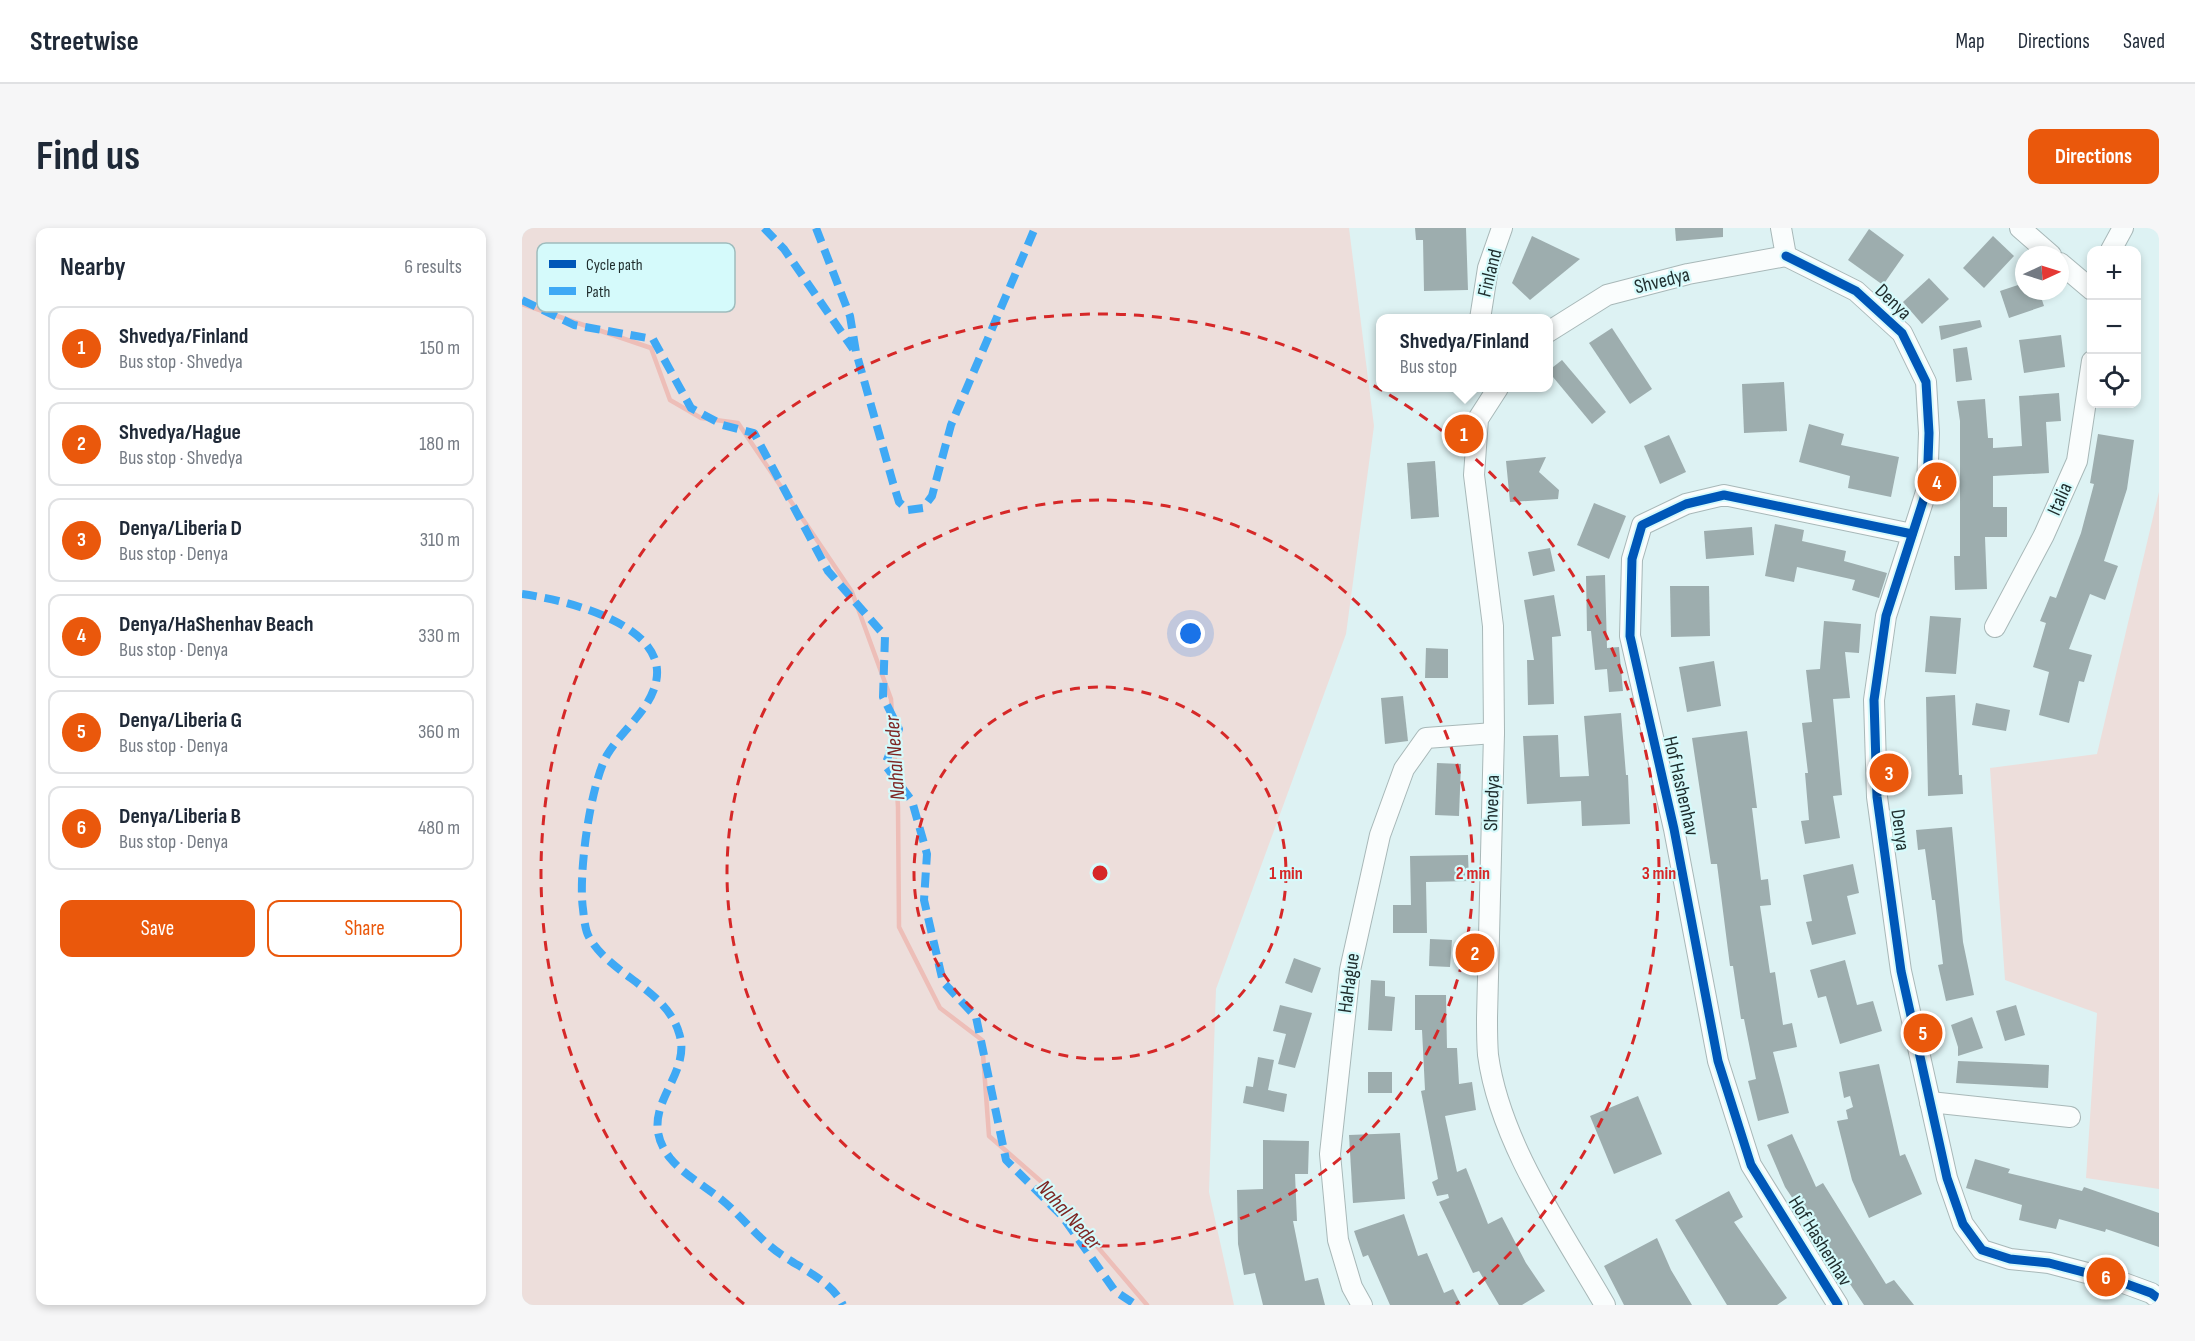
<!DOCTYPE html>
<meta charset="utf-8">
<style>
:root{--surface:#fff;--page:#f6f6f7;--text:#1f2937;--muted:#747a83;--line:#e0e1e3;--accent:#ea580c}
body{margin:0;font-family:"Sofia Sans Condensed",sans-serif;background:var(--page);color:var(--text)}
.controls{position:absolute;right:18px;top:18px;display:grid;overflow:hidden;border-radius:12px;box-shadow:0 3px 9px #0003}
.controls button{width:54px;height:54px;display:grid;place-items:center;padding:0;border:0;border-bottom:2px solid var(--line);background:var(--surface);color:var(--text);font:30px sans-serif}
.compass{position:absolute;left:1493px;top:18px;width:54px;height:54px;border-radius:50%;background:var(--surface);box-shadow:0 3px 9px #0003;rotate:86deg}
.you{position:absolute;left:669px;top:406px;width:21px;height:21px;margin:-15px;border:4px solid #fff;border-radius:50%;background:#1a73e8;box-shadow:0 0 0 9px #1a73e833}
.badge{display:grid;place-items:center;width:39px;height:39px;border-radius:50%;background:var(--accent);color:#fff;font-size:20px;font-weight:700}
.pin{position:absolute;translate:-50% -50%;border:3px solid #fff;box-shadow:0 2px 6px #0006}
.popup{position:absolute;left:854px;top:86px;width:177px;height:78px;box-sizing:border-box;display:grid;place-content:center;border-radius:12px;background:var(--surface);filter:drop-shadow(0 2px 4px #0005);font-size:20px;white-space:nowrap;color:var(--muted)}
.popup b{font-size:22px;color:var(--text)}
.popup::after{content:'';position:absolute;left:50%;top:100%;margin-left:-12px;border:12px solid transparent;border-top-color:var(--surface)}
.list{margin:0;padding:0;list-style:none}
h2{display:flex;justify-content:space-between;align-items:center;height:78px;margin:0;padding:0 24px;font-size:26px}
h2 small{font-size:20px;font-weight:400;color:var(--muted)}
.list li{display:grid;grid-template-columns:39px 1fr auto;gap:18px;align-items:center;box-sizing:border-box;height:84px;margin:0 12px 12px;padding:0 12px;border:2px solid var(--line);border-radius:12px}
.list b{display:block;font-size:22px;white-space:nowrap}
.list p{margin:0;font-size:20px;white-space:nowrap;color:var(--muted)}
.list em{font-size:20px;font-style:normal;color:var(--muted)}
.actions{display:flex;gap:12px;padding:18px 24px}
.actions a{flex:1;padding:14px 0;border:2px solid var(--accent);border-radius:12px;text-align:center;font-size:21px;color:var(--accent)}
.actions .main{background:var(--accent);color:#fff}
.icon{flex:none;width:33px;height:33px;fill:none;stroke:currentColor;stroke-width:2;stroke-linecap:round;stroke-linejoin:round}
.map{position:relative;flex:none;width:1637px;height:1077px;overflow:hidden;border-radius:12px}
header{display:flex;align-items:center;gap:36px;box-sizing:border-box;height:84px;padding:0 30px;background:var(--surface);border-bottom:2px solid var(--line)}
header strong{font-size:28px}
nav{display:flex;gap:33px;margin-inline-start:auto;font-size:21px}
.intro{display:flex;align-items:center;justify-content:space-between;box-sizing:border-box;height:144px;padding:0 36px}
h1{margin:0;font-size:42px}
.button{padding:15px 27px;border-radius:12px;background:var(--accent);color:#fff;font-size:21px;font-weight:700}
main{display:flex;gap:36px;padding:0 36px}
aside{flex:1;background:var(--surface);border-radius:12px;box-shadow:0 3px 9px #0003}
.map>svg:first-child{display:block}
</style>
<header>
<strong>Streetwise</strong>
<nav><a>Map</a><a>Directions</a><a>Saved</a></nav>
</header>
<div class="intro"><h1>Find us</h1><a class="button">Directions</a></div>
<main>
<aside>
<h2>Nearby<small>6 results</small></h2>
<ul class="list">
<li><span class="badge">1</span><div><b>Shvedya/Finland</b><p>Bus stop · Shvedya</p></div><em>150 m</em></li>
<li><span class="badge">2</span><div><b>Shvedya/Hague</b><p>Bus stop · Shvedya</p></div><em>180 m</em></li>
<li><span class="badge">3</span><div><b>Denya/Liberia D</b><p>Bus stop · Denya</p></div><em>310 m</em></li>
<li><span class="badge">4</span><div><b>Denya/HaShenhav Beach</b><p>Bus stop · Denya</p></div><em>330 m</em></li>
<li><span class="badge">5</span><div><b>Denya/Liberia G</b><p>Bus stop · Denya</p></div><em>360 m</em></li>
<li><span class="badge">6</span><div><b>Denya/Liberia B</b><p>Bus stop · Denya</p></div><em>480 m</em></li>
</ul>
<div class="actions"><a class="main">Save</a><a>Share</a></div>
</aside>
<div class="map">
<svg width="1637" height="1077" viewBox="0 0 1637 1077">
<rect width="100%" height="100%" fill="#ddf2f3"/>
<!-- green -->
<g fill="#eddedb">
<path d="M0,0h827l25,198 -28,208 -130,355 -7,203 25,113h-712z"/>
<path d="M1637,264v697l-73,-11 11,-165 -92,-33 -15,-212 107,-14z"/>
</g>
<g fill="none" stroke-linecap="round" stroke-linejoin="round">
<!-- stream -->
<path stroke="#edbeb8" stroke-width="4.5" d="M0,76l129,44 19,52 31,18 37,5 114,169 39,107 7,108 1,120 41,81 42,32 7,96 55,48 103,121"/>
</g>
<!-- building -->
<g fill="#9dadae">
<path d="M893,0h51l2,62 -44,1 -1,-51h-7z"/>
<path d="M1153,0h48v9l-47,4z"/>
<path d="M1347,1l35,26 -21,30 -35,-25z"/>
<path d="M1010,8l48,23 -50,41 -18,-17z"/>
<path d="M1471,8l21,20 -30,32 -21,-20z"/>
<path d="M1407,50l20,21 -27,25 -19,-22z"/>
<path d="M1502,55v8h15l5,15 -35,12 -9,-27z"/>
<path d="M1458,92l2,7 -41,13 -2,-14z"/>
<path d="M1090,100l40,61 -22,15 -41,-61z"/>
<path d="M1539,107l4,32 -41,6 -5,-33z"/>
<path d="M1445,119l5,33 -16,2 -3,-33z"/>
<path d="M1040,132l44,52 -14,12 -44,-53z"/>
<path d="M1262,154l3,49 -43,2 -2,-49z"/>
<path d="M1537,165l2,28 -15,1 3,51 -56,3v31h14v30h-22l2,52 -32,1 -1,-34h6v-135l-3,-20 28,-2 3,39h5v10l29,-2 -3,-50z"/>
<path d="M1287,196l35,10 -3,11 58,12 -8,40 -43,-9 2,-12 -51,-14z"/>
<path d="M1576,206l36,6 -7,49 -23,72 14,5 -13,34 -15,-6 -21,55 23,6 -8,27 -5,-1 -10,42 -30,-8 10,-43 -16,-5 13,-44 -6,-2 10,-25 6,2 25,-65 13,-49 -4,-1z"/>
<path d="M1147,207l17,37 -26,12 -16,-38z"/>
<path d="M1024,229l-7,15 20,18 -1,9 -48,3 -4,-41z"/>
<path d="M913,233l4,56 -28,2 -4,-56z"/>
<path d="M1072,275l32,13 -17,43 -32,-14z"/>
<path d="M1253,296l29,6 -2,11 44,10 -2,10 43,12 -8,25 -27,-8 3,-10 -58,-13 -3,15 -29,-6z"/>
<path d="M1230,299l2,28 -48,4 -2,-28z"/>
<path d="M1028,320l5,23 -22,5 -5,-24z"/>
<path d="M1083,347l2,73 12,-1 4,44 -14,1 -2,-23 -12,1 -4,-39h-4l-1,-55z"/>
<path d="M1148,358h39l1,50 -39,1z"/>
<path d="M1032,367l7,41 -9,1 2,67 -26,1 -1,-45h7l-10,-60z"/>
<path d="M1408,388l31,2 -5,56 -31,-2z"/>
<path d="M1302,393l37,3 -2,29 -14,-1 5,46 -17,1 9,96 -9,1 7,42 -35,6 -4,-23 8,-1 -4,-47h3l-6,-50 10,-1 -6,-52 14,-1z"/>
<path d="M904,420l22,1v29h-23z"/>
<path d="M1192,433l7,45 -34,6 -8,-45z"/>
<path d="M1433,467l4,80h3l1,19 -35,2 -2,-99z"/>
<path d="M881,468l5,45 -23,3 -4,-46z"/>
<path d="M1454,475l34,7 -4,21 -34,-6z"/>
<path d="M1099,485l5,62h2l2,49 -48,2 -1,-25 -54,3 -4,-68 35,-1 2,42 29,-1 -5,-60z"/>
<path d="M1225,503l10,77h-5l9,72 7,-1 3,26 -11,1 10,67 5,-1 8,53 9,-2 5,24 -24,5 16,61 -31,8 -10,-40 8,-2 -12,-60h-3l-8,-53h-3l-13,-102h-6l-19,-126z"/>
<path d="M915,535l24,1 -2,52 -24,-1z"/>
<path d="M1430,599l11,115 11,53 -28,6 -8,-36 5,-1 -8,-64h-3l-7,-51 -7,1 -2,-20z"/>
<path d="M946,627l1,26 -43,1 1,51h-34v-28h18l-1,-49z"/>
<path d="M1331,636l6,29 -12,3 9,38 -44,11 -6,-23 6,-1 -9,-46z"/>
<path d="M908,711l22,1 -2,27 -21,-1z"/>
<path d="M772,730l27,10 -9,25 -27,-10z"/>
<path d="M1323,732l12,45 16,-4 9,30 -42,13 -14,-48 -8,2 -8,-28z"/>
<path d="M849,752l14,1v15l10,1 -3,34 -24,-1z"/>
<path d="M893,767h31l1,53h10l2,36 13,-2 4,28 -31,6 12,56 9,-4 22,56 14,-7 24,46 19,28 -23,14h-23l-20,-34 -6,2 -34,-71 10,-4 -1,-4 -11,2 -5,-14 6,-3 -17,-88 4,-1 -3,-60h-7z"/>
<path d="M758,777l32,8 -17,55 -17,-4 8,-30 -13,-3z"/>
<path d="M1494,777l9,30 -20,6 -9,-30z"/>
<path d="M1450,789l11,31 -25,8v-9l-7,-22z"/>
<path d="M736,829l16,3 -6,30 19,4 -3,18 -41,-9 3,-17 7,1z"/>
<path d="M1436,833l91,4 -1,23 -92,-5z"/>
<path d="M1357,836l21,92 5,-2 17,40 -53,24 -17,-38 -15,-59 11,-2 -2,-9 7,-3 -3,-11 -6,2 -5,-26z"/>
<rect x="846" y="844" width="24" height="21"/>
<path d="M1116,868l24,58 -48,20 -24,-58z"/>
<path d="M878,905l5,66 -52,4 -4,-68z"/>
<path d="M1270,906l24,53 7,-4 63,101 8,-4 20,25h-50l-79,-118 -18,-42z"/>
<path d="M741,912l46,1 -1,33h-13l2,47h-4l12,60 13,-3 7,27h-62l-8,-32 -11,2 -6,-31 -1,-54 26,-1z"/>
<path d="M1453,931l35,10 -2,4 74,18 2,-4 75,26v34l-53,-18 -1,3 -46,-13 -3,10 -37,-9 3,-15 -56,-17z"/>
<path d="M1207,963l14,26 -9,5 53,76 -10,7h-50l-52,-85z"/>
<path d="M882,986l14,42 9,-3 17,40 9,-4 8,16h-71l-22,-50 -5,2 -9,-26z"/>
<path d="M1135,1010l14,32 21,35h-68l-20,-39z"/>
</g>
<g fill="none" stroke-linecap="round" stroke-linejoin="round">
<defs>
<g id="minor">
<path d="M1259,0l5,28"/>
<path d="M1498,0l31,27"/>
<path d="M1589,22l12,-22"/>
<path d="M1264,28l70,35 46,42 24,49 3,51 -2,56 -41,127 -12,84 3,97 24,174 46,207 16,46 19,26 28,9 39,4 72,19 30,11 8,6"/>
<path d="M1538,35l32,27"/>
<path d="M958,91l8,-51 14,-40"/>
<path d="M1026,104l59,-37 81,-21 98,-18"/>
<path d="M976,160l-20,31 -4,56 19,151 1,107 -7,285c0,12 0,25 1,37 12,88 73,174 117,250"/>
<path d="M1473,399l49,-92 33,-74 15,-100"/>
<path d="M1408,874l140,15"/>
<path d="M840,1077l-10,-18 -14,-47 -8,-86 20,-184 30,-135 24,-66 22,-31 68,-5"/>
<path d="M1316,1077l-87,-140 -33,-104 -44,-232 -44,-193 2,-77 10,-34 44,-21 38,-9 188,39"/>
</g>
</defs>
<!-- minor casing -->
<use href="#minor" stroke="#a8b8b8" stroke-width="22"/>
<!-- minor -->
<use href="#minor" stroke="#fafdfd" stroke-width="20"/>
<!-- quiet -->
<g stroke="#3fa9f5" stroke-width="8" stroke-dasharray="15 8" stroke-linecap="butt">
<path d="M242,0l20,21 69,100"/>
<path d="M294,0l34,88 6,36 37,131 6,19 9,8 15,-2 9,-12 19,-71 84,-197"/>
<path d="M0,72l52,25 79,14 38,69 32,17 31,8 74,138 57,65 -2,61 16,32 -14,36 27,36 15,53 -3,46 19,82 33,35 30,143 56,56 53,75 21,14"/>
<path d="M0,366c44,6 155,32 132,95 -9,25 -34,44 -47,66 -17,31 -29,120 -24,154 1,9 2,21 6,28 21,38 77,52 90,96 15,45 -47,76 -9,125 13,16 36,29 52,42 17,14 31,32 48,46 23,20 59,31 73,59"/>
</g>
<defs>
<g id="cycleway">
<path d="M1264,28l70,35 46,42 24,49 3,51 -2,56 -41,127 -12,84 3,97 24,174 46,207 16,46 19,26 28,9 39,4 72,19 30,11 8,6"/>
<path d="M1316,1077l-87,-140 -33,-104 -44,-232 -44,-193 2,-77 10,-34 44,-21 38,-9 188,39"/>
</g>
</defs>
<!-- cycleway casing -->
<use href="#cycleway" stroke="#d5fafb" stroke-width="13"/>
<!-- cycleway -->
<use href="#cycleway" stroke="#0057b8" stroke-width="9"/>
</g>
<!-- distance rings -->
<g fill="none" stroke="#d62828" stroke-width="3" stroke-dasharray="10 8">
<circle cx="578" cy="645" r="186"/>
<circle cx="578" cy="645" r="373"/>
<path d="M222 1076A559 559 0 1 1 934 1076"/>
</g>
<g text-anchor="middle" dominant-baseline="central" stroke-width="4.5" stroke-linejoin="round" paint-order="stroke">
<!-- street labels -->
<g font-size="20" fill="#1e2c2c" stroke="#d5fafb">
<text transform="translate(968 45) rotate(-76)">Finland</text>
<text transform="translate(1140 53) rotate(-14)">Shvedya</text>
<text transform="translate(1371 74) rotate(44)">Denya</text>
<text transform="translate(1538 271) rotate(-66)">Italia</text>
<text transform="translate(1159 558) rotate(77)">Hof Hashenhav</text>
<text transform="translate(970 575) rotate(-88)">Shvedya</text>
<text transform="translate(1378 602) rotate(82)">Denya</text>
<text transform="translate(827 755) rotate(-82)">HaHague</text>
<text transform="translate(1298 1013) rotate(58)">Hof Hashenhav</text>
</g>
<!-- water labels -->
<g font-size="21" font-style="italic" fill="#7e2624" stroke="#d5fafb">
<text transform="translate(373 530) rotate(-94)">Nahal Neder</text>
<text transform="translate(547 987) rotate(48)">Nahal Neder</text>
</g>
</g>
<!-- legend -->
<rect x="15" y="15" width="198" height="69" rx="9" fill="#d5fafb" stroke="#9ebcbd" stroke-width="1.5"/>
<rect x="27" y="32" width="27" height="8" fill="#0057b8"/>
<rect x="27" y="59" width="27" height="8" fill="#3fa9f5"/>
<g font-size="16" fill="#1e2c2c">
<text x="64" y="42">Cycle path</text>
<text x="64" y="69">Path</text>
</g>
<circle cx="578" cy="645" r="9" fill="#d62828" stroke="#d5fafb" stroke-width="3"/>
<g font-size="18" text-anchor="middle" font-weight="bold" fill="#d62828" stroke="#d5fafb" stroke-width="4.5" stroke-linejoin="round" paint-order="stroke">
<text x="764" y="651">1 min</text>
<text x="951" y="651">2 min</text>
<text x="1137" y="651">3 min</text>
</g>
</svg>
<div class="controls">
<button>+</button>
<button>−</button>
<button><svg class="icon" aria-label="locate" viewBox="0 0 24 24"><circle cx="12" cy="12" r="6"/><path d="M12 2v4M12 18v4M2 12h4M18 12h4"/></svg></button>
</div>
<svg class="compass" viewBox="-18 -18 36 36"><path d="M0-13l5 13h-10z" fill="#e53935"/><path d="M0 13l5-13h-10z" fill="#747a83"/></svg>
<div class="you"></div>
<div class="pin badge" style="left:942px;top:206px">1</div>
<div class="popup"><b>Shvedya/Finland</b>Bus stop</div>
<div class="pin badge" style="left:953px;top:725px">2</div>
<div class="pin badge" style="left:1367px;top:545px">3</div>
<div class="pin badge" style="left:1415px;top:254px">4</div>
<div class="pin badge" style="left:1401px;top:805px">5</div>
<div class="pin badge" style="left:1584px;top:1049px">6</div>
</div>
</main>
